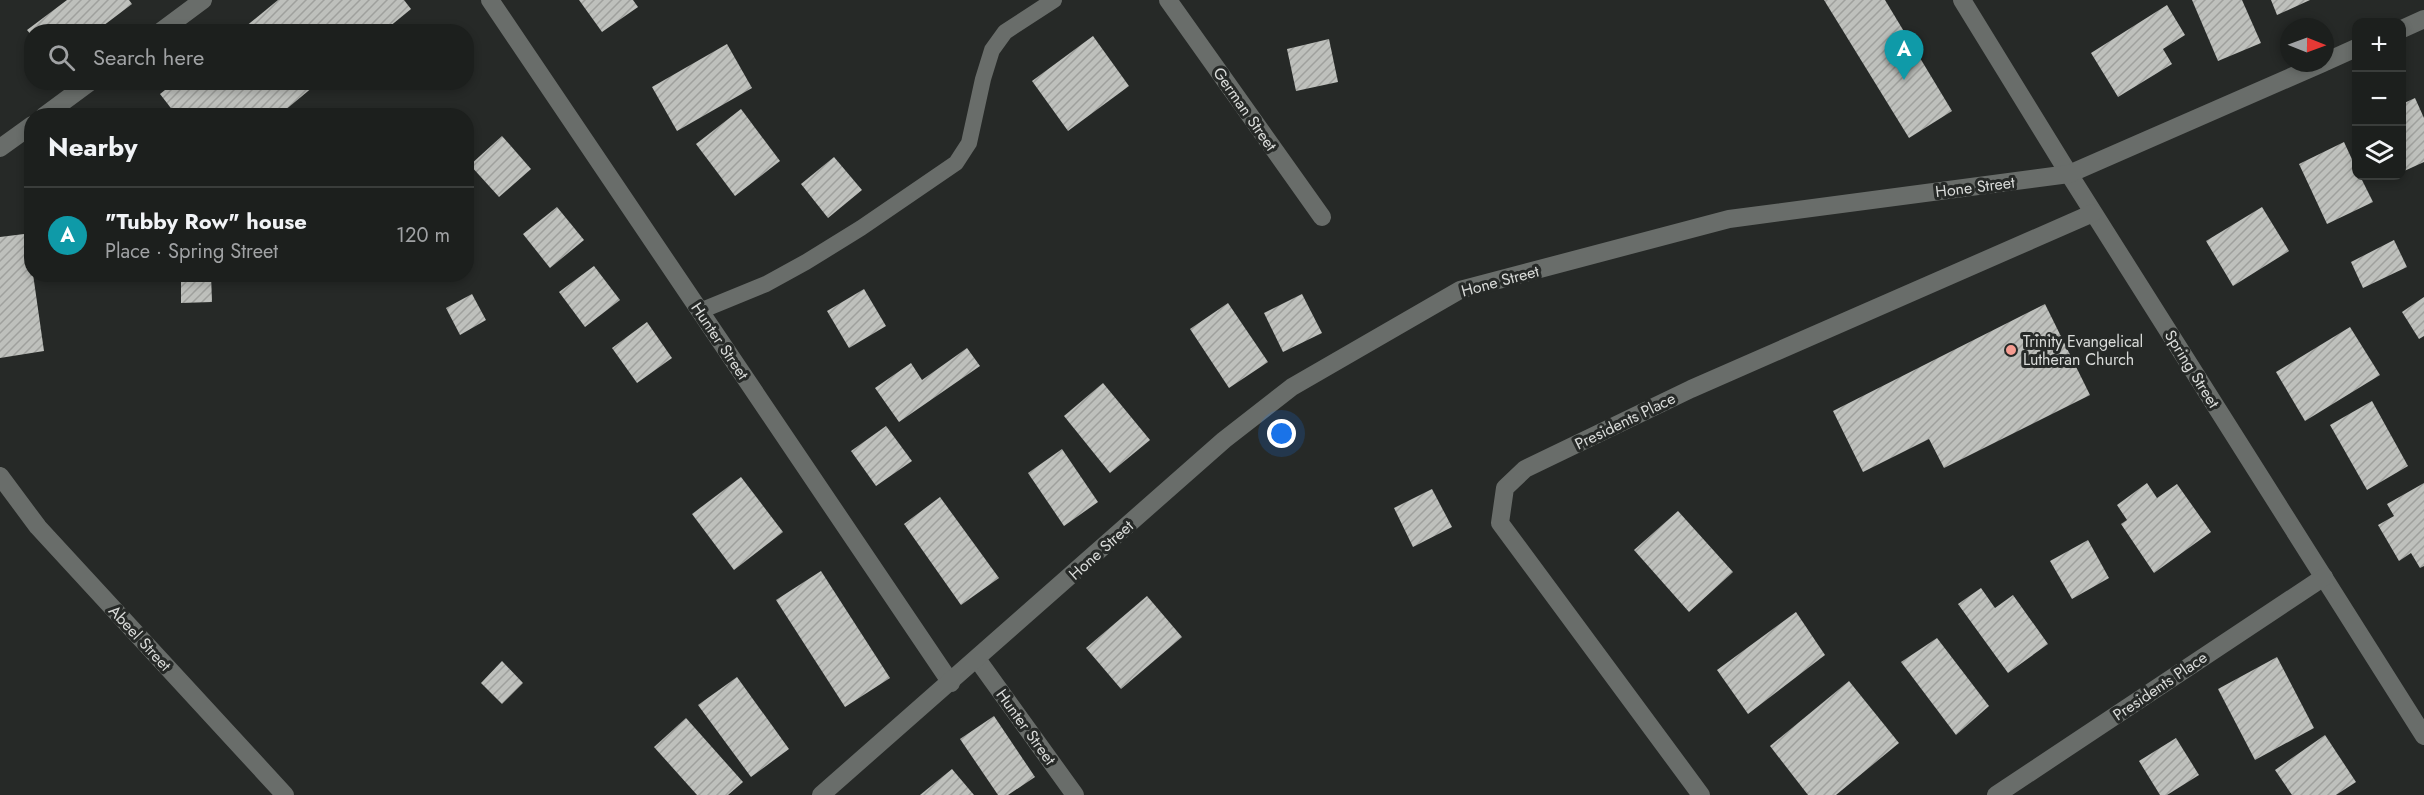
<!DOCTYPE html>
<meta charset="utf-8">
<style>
:root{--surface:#1c1f1d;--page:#292c2a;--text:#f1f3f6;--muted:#a0a2a4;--line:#3a3d3b;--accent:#f59c91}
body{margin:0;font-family:Jost,sans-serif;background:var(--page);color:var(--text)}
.controls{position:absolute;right:18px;top:18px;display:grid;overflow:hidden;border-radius:12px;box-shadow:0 3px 9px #0003}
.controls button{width:54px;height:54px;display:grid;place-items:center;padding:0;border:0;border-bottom:2px solid var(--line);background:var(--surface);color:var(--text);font:30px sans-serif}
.compass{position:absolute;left:2280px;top:18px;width:54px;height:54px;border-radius:50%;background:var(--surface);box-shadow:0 3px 9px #0003;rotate:91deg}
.you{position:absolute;left:1282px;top:434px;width:21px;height:21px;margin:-15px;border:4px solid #fff;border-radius:50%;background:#1a73e8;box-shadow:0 0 0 9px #1a73e833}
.badge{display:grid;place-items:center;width:39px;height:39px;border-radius:50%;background:var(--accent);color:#fff;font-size:20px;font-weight:700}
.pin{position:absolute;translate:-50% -50px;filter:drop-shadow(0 2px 3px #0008)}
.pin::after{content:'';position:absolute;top:32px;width:21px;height:18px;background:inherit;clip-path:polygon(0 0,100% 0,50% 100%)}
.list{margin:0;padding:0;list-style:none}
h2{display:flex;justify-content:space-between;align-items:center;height:78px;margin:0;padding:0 24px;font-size:26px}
h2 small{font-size:20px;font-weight:400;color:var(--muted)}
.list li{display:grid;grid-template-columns:39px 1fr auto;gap:18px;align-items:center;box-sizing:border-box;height:96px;padding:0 24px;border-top:2px solid var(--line)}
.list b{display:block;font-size:22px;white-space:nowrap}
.list p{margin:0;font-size:20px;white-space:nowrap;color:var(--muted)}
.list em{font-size:20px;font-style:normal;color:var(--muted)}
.icon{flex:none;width:33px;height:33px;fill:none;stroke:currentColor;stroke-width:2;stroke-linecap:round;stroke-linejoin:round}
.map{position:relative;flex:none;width:2424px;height:795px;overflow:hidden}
.search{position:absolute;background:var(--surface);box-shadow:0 3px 9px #0003;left:24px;top:24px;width:450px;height:66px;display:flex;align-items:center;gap:15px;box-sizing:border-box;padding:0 21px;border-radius:24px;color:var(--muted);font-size:22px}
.panel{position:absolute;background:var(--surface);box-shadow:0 3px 9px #0003;left:24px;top:108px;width:450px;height:174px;border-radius:24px}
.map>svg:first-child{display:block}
</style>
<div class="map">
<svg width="2424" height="795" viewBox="0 0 2424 795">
<defs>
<pattern id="building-hatch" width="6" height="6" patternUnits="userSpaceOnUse" patternTransform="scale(1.5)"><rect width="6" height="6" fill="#bec0bc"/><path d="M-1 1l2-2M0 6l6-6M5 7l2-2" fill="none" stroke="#9fa09d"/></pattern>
</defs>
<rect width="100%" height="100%" fill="#262927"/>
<!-- building -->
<g fill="url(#building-hatch)">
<path d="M67,0h62l3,4 -37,28h-63v4l-5,-6z"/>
<path d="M278,0h126l7,9 -28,23h-144z"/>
<path d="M579,0h54l5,7 -36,25z"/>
<path d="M1824,0h61l67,111 -43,27z"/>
<path d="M2192,0h50l19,43 -43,18z"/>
<path d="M2271,0h39l-33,15z"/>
<path d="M2167,5l18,30 -22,14 9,15 -54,33 -27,-44z"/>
<path d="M1093,36l36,50 -61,45 -36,-50z"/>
<path d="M1329,39l9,43 -42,9 -9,-42z"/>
<path d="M727,44l25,44 -75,43 -25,-44z"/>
<path d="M175,82h144l-41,34h-101l-17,-22z"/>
<path d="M2415,98l9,20v44l-22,10v-68z"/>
<path d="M741,109l39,52 -45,35 -39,-52z"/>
<path d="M502,136l29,33 -32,28 -29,-32z"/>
<path d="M2344,142l12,26v8h4l13,26 -46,22 -28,-60z"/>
<path d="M834,157l28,33 -34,28 -27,-34z"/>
<path d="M557,207l27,33 -34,28 -27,-34z"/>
<path d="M2262,207l27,44 -56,35 -27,-45z"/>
<path d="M32,233v41h1l11,77 -44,7v-121z"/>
<path d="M2394,240l13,27 -44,21 -12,-26z"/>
<path d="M594,266l26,34 -35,27 -26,-35z"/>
<path d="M181,274h30l1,28 -31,1z"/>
<path d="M864,289l22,37 -37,22 -22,-37z"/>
<path d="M472,294l14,26 -26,15 -14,-27z"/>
<path d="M1302,294l20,39 -39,19 -19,-39z"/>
<path d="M2424,297v39l-5,3 -17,-27z"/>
<path d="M1228,303l40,59 -39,26 -39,-59z"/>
<path d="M2045,304l45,91 -146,73 -15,-29 -66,33 -30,-61z"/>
<path d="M647,322l25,36 -35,25 -25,-35z"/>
<path d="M2350,327l30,48 -75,46 -29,-49z"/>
<path d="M967,348l13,18 -81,56 -24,-34 36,-25 11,17z"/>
<path d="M1103,383l47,57 -40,33 -46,-57z"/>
<path d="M2372,401l36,65 -41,24 -37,-65z"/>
<path d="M886,426l26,35 -36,25 -25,-35z"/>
<path d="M1062,449l36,53 -34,24 -36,-53z"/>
<path d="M741,477l42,55 -49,38 -42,-56z"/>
<path d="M2147,483l10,15 20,-14 34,48 -57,41 -33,-49 6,-4 -10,-15z"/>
<path d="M2424,483v83l-4,2 -9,-15 -12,8 -21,-36 16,-9 -7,-12z"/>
<path d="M1432,489l20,38 -39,20 -19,-39z"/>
<path d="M940,497l59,81 -38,27 -57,-81z"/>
<path d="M1678,511l55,61 -44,40 -55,-62z"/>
<path d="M2088,540l21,38 -37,21 -22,-38z"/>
<path d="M821,571l69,107 -45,29 -69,-107z"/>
<path d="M1981,588l14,20 18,-13 35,49 -40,29 -50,-69z"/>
<path d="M1147,596l35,41 -61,52 -35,-41z"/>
<path d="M1796,612l29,43 -77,59 -31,-44z"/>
<path d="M1937,638l52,68 -33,29 -55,-73z"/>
<path d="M2277,657l37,71 -59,32 -37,-71z"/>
<path d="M502,661l21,22 -21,21 -21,-21z"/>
<path d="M737,677l52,72 -38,28 -53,-72z"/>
<path d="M1849,681l50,62 -63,52h-28l-38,-49z"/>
<path d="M994,716l41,61 -27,18h-10l-38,-56z"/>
<path d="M686,718l57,64 -15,13h-31l-43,-48z"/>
<path d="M2325,735l31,47 -20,13h-44l-17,-25z"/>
<path d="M2176,738l23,37 -32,20h-7l-21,-34z"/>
<path d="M952,769l22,26h-54z"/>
</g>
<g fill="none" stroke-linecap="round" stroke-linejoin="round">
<!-- lane -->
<path stroke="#696d6a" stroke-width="16" d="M700,311l66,-27 40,-22 55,-34 95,-65 13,-20 14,-64 9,-29 13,-18 49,-32"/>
<!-- street -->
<g stroke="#696d6a" stroke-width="18">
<path d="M490,0l461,683"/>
<path d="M1168,0l154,217"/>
<path d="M1962,0l107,174 355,562"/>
<path d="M2402,29l22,-10"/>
<path d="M160,32l43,-32"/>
<path d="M2325,62l31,-14"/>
<path d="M44,116l46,-34"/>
<path d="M0,148l32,-23"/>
<path d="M977,659l98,136"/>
<path d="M821,795l403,-355 68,-53 168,-97 269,-71 340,-45 254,-111"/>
<path d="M1701,795l-201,-272 5,-35 20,-19 166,-80 402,-176"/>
<path d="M1996,795l328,-218"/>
</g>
<!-- secondary -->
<path stroke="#696d6a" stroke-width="18" d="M0,476l38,51 247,268"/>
</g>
<!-- markers -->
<circle fill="#f59c91" stroke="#262927" stroke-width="2" cx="2011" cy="350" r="6"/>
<g text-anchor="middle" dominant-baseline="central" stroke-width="6" stroke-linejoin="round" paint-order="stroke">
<!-- street labels -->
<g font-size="16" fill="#d9dbd9" stroke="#262927">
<text transform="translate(1245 109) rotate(55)">German Street</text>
<text transform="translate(1975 187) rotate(-7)">Hone Street</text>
<text transform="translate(1500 281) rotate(-15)">Hone Street</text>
<text transform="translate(720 341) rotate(56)">Hunter Street</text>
<text transform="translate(2192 369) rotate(58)">Spring Street</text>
<text transform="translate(1625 421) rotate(-26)">Presidents Place</text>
<text transform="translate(1101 550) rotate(-42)">Hone Street</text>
<text transform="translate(140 638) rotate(47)">Abeel Street</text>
<text transform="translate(2160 686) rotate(-34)">Presidents Place</text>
<text transform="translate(1026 727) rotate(54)">Hunter Street</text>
</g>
<!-- poi labels -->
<g font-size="16" fill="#d9dbd9" stroke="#262927" text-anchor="start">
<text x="2023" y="341">Trinity Evangelical<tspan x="2023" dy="18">Lutheran Church</tspan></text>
</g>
</g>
</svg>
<div class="controls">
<button>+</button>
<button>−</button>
<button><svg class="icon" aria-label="layers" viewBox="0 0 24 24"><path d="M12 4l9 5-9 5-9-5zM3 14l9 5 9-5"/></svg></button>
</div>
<svg class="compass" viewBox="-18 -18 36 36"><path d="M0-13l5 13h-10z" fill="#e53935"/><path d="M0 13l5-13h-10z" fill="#a0a2a4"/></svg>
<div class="you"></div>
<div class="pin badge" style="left:1904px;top:80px;background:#0f9aa8">A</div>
<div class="search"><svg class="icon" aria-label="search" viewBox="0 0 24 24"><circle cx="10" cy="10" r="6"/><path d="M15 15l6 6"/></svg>Search here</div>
<section class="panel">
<h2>Nearby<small></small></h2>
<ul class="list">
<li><span class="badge" style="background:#0f9aa8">A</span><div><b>&quot;Tubby Row&quot; house</b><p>Place · Spring Street</p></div><em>120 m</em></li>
</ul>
</section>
</div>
